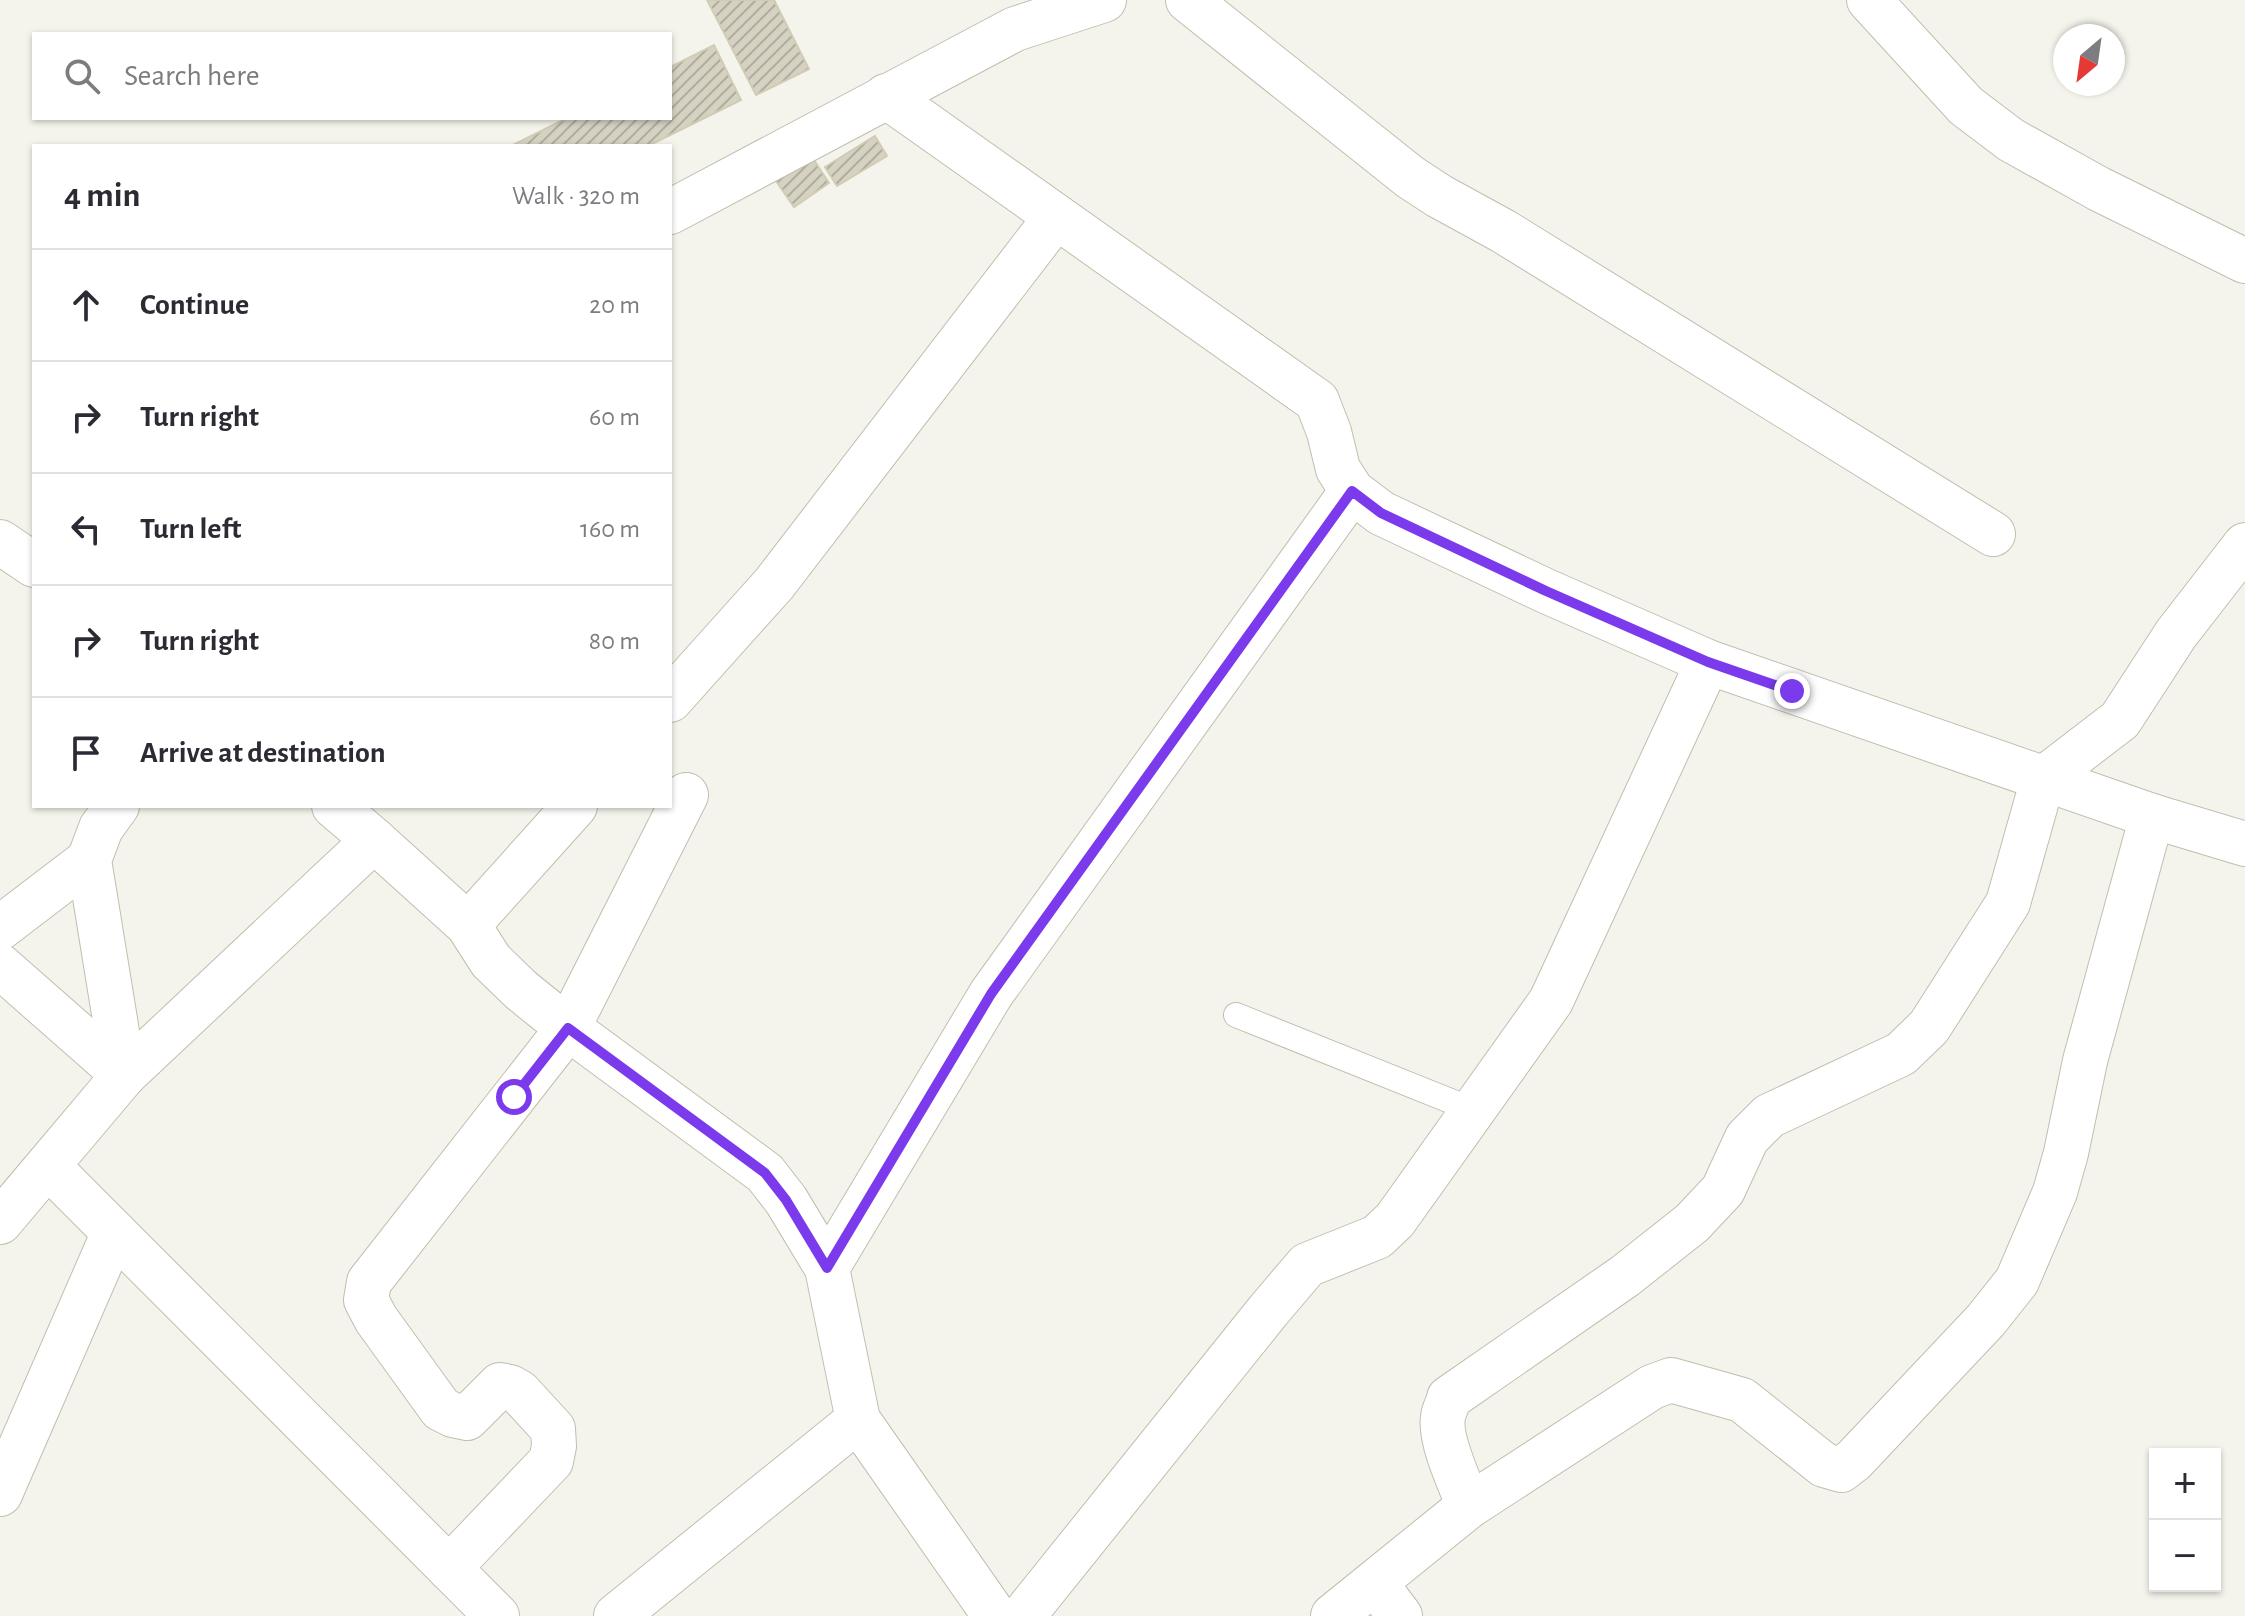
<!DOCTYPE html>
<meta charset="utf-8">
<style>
:root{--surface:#fff;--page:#f2f2f3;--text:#2b2b33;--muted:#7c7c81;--line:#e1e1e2}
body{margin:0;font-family:"Alegreya Sans",sans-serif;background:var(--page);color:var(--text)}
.controls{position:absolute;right:24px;bottom:24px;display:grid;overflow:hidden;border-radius:0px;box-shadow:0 2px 6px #0004}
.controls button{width:72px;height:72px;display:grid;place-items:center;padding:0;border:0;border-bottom:2px solid var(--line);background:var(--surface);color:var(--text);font:40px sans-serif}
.compass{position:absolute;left:2053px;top:24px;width:72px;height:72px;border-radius:50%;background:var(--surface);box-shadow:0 2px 6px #0004;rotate:209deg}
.stop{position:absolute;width:24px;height:24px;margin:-18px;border:6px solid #7c3aed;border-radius:50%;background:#fff}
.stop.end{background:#7c3aed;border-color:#fff;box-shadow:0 2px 8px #0008}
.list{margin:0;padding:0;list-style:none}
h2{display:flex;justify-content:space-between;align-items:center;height:104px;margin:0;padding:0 32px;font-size:34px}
h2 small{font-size:26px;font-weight:400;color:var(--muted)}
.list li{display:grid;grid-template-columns:52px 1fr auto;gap:24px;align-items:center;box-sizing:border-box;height:112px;padding:0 32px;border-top:2px solid var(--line)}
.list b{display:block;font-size:30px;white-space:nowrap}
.list em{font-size:26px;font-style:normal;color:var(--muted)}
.icon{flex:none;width:44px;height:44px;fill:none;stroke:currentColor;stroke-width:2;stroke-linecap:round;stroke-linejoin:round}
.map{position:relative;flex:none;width:2245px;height:1616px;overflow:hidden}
.search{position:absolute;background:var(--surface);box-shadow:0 2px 6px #0004;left:32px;top:32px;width:640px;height:88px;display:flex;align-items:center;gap:20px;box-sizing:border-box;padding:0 28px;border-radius:0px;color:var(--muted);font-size:30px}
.panel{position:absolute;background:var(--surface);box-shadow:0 2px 6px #0004;left:32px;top:144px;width:640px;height:664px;border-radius:0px}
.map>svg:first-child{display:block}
</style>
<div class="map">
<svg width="2245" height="1616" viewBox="0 0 2245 1616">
<defs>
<pattern id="building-hatch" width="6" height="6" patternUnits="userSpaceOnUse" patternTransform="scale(2)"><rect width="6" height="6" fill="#d6d2c2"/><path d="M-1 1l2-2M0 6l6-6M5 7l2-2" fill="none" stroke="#b0ac9f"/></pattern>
</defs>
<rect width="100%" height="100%" fill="#f5f4ec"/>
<!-- building -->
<g fill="url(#building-hatch)" stroke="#d1ccb5" stroke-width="2">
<path d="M707,0h67l35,69 -53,26z"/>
<path d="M714,45l27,55 -93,46h-137l56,-28h103v-51z"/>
<path d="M875,136l12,20 -50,30 -12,-19z"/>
<path d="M810,154l19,29 -35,24 -20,-29z"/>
</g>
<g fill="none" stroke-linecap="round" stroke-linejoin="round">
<defs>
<path id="lane" d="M1236,1015l237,95"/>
<g id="street">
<path d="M1188,0l222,177 29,19 64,35 490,303"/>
<path d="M1869,0l97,106 45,34 88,49 146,72"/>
<path d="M886,96l431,305 12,31 9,37 14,22 29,22 165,78 162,71 444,154 93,28"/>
<path d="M670,212l345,-183 89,-29"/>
<path d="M0,542l34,23"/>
<path d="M670,700l104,-116 282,-367"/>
<path d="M117,806l-16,22 -12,32 35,215"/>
<path d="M334,806l40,34 94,85 23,36 30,29 47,38 197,145 21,27 41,68 31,152 137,196"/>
<path d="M468,925l107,-119"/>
<path d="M0,928l89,-68"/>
<path d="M0,966l124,109"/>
<path d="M48,1166l449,450"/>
<path d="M0,1222l124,-147 250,-235"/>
<path d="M827,1268l164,-274 361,-503"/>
<path d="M0,1494l114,-262"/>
<path d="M1469,1506c-9,-22 -30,-67 -26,-89 1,-7 5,-13 6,-19l176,-122 67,-53 31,-33 24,-52 22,-22 132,-62 28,-27 79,-124 35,-124 77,-59 56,-86 69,-89"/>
<path d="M449,1568l102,-107 3,-15 -1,-17 -34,-37 -9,-5 -10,-2 -33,33 -14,-3 -12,-6 -65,-90 -10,-19 3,-18 199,-254 118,-233"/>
<path d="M1375,1583l25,33"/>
<path d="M616,1616l242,-196"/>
<path d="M1023,1616l245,-305 39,-46 70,-28 18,-17 156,-219 157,-339"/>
<path d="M1333,1616l136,-110 183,-119 19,-7 71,20 82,65 17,5 13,-10 132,-140 31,-39 38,-89 11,-39 19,-92 67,-245"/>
</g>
</defs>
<!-- lane casing -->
<use href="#lane" stroke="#c1beaf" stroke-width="26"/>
<!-- street casing -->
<use href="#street" stroke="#c1beaf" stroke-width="46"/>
<!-- lane -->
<use href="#lane" stroke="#fff" stroke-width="24"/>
<!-- street -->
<use href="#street" stroke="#fff" stroke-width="44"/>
</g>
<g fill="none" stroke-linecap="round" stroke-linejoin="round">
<!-- route -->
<path stroke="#7c3aed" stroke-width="10" d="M514,1097l54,-69 197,145 21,27 41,68 164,-274 361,-503 29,22 165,78 162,71 84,29"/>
</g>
</svg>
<div class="controls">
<button>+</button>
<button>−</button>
</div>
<svg class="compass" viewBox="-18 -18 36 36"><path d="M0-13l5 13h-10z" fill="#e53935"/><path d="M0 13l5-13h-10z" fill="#7c7c81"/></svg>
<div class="stop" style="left:514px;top:1097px"></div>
<div class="stop end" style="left:1792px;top:691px"></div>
<div class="search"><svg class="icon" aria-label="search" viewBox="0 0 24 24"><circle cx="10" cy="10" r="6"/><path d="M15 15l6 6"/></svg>Search here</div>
<section class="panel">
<h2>4 min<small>Walk · 320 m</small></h2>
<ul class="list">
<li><svg class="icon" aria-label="ahead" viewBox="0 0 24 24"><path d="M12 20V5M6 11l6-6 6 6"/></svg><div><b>Continue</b></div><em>20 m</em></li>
<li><svg class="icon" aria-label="right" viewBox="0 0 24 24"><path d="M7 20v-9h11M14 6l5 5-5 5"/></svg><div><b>Turn right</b></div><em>60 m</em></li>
<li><svg class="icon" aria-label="left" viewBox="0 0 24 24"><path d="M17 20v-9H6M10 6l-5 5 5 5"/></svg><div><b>Turn left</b></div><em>160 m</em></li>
<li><svg class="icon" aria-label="right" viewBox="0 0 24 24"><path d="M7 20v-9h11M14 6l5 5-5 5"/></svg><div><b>Turn right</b></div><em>80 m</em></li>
<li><svg class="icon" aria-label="arrive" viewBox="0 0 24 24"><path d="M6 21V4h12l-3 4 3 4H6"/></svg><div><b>Arrive at destination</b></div></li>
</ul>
</section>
</div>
